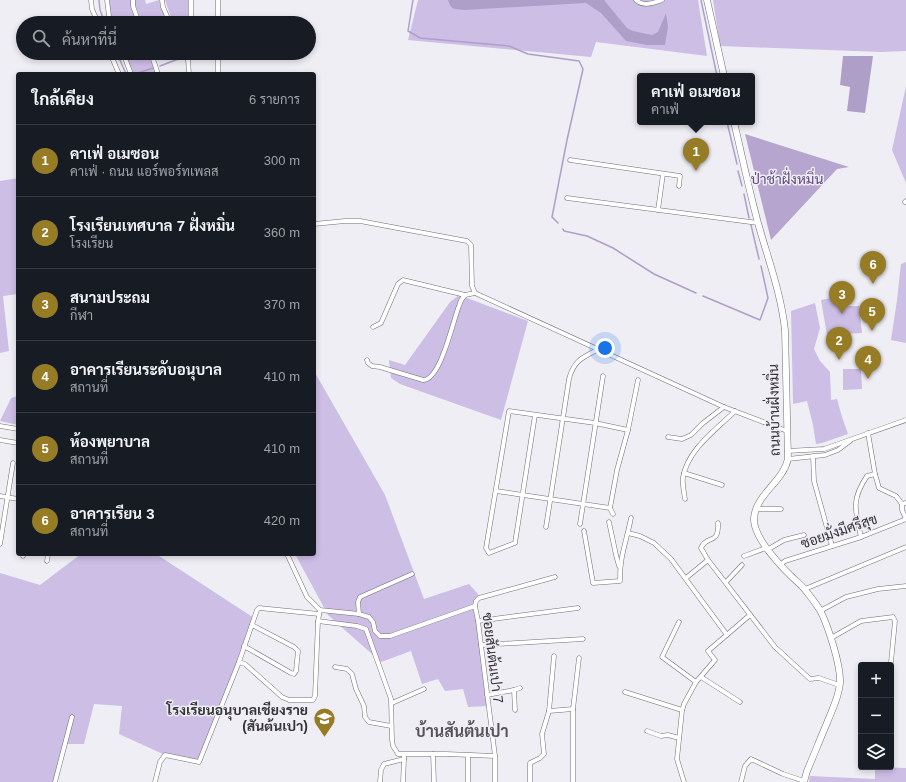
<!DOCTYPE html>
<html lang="th">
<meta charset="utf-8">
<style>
:root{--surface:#171b24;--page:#242831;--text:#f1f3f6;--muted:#9ea1a6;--line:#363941;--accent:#967c24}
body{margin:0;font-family:Helvetica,Sarabun,sans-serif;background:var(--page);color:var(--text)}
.controls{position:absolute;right:12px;bottom:12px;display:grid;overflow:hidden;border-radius:4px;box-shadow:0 2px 6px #0003}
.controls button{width:36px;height:36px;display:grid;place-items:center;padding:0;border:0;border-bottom:1px solid var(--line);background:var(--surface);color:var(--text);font:20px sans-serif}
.you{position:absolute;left:605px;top:348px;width:14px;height:14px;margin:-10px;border:3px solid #fff;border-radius:50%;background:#1a73e8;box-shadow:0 0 0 6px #1a73e833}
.badge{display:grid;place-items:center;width:26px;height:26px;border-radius:50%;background:var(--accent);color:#fff;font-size:13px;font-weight:700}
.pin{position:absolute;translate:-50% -33px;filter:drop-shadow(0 1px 2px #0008)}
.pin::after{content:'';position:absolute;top:21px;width:14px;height:12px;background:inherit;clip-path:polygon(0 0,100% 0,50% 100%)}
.popup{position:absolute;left:637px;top:73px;width:118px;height:52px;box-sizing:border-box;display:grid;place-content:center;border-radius:4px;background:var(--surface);filter:drop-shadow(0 1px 3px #0005);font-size:13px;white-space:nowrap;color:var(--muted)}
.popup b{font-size:15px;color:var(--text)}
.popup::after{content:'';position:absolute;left:50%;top:100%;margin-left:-8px;border:8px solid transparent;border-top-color:var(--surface)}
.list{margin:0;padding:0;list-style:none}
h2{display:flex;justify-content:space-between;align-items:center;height:52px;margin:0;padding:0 16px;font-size:17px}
h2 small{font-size:13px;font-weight:400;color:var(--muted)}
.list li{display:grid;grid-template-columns:26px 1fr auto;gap:12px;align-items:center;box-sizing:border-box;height:72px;padding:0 16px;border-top:1px solid var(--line)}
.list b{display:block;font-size:15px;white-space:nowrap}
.list p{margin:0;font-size:13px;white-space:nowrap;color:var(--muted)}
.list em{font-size:13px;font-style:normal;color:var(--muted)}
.icon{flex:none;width:22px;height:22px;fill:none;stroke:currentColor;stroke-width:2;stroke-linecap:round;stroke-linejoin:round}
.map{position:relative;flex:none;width:906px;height:782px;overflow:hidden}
.search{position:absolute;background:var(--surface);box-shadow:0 2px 6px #0003;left:16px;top:16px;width:300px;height:44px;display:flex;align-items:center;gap:10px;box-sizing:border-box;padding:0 14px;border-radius:22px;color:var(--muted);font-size:15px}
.panel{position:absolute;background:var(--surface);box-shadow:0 2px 6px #0003;left:16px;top:72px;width:300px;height:484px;border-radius:4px}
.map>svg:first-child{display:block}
</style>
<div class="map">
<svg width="906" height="782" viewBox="0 0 906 782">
<rect width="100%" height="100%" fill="#f0eef5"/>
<!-- green -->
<g fill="#cdbee6">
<path d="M108,0h23l7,23h-24l-3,-8z"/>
<path d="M135,0h10l1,4 13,-4 9,23h-26l-7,-18z"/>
<path d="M165,0h23v23h-15z"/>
<path d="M418,0h280l9,56 -111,-14 -5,15 -183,-17z"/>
<path d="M713,0h193v51l-25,1 -161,-6z"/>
<path d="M125,53h24l7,21h-22z"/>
<path d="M906,86v97l-14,-33z"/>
<path d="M18,178v116l-15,2 6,55 -9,2v-172z"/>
<path d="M906,262v81l-15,-3 6,-40 4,-36z"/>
<path d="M459,295l69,26 -27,99 -101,-36 -9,-6 -2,-18 16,5 45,-63z"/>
<path d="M837,297l1,9h21l3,27 -35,2 -6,-35z"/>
<path d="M815,303l5,25 -6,21 6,12 10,11 1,28 6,-1 5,18 6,17 -26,9 -6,1 -3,-19 -6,-24 -14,3 -2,-93z"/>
<path d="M843,369h18l1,20 -19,1z"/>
<path d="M314,371l71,124 39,104 45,-15 9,10 -3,12 13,100 -20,1 -5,-18 -18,2 -7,-12 -16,5 -11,-33 -30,11 -53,-47 -33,-61h19z"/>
<path d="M18,396v29l-18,-4 11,-23z"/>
<path d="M81,554h75l98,64 -55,144 -34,-7 -46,-21 3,-28 -28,-2 -10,40h-19l-10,38h-55v-209l40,12z"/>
<path d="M875,767l31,1v14h-97l1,-6 65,3z"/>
</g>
<!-- forest -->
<path fill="#b5a5cf" d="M745,134l104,33 -12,2 -66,71z"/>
<!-- water -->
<g fill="#ae9fc9">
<path d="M448,0h156l23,28 6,3 19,4 6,-3 8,-19 2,14 -3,18h-18l-21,-4 -25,-28 -15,-10 -122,7c-10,-1 -13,0 -16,-10z"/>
<path d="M843,56h30l-8,57 -18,-2 3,-24 -10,-2z"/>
</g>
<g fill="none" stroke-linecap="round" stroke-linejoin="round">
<!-- stream -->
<g stroke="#ae9fc9" stroke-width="1.5">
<path d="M99,0l1,10 5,13"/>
<path d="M413,0l-5,31 12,7 89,8 19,8 51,7 4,8 -16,71 -15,77 6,6"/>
<path d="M701,0l16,76"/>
<path d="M117,53l9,21"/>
<path d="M160,66l21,-8"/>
<path d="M135,74l18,-6"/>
<path d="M727,122l10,42"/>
<path d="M738,171l4,15"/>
<path d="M744,194l5,24"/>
<path d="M751,225l8,34"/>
<path d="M563,229l1,2 23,5 26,12 41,26 42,19"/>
<path d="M703,296l57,24 8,-22 -7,-32"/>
</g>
<defs>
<g id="street">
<path d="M91,0l1,9 6,14"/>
<path d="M107,0l2,16 3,7"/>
<path d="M133,0v6l6,17"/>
<path d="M162,0l1,7 7,16"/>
<path d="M191,0v23"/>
<path d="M636,0c8,7 17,3 26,0"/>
<path d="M218,23v-23"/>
<path d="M110,53l9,21"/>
<path d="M123,53l8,21"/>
<path d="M151,53l7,21"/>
<path d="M183,53l1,3 3,3 4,-2 1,-4"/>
<path d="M218,53v21"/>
<path d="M193,54l25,1"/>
<path d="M188,59l1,15"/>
<path d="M570,160l110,16 -1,10"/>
<path d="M567,198l191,25"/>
<path d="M905,202l1,-1"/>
<path d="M658,210l5,-36"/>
<path d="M314,224l31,-3h15l107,20 4,4 1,41 3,7 249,114 63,24"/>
<path d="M373,327l8,-4 17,-39 5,-4 62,15 10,-2"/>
<path d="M367,360l1,3 4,3 8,1 43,13c18,0 30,-60 36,-74 1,-4 3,-8 6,-11"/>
<path d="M535,415l-20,128 -26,10 -3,-5 23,-137 86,12 33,7"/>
<path d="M0,426l18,3"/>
<path d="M868,433l7,41 4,14 17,8 6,8 4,-1"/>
<path d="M668,437l14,2 9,-4 12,-12 21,-16"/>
<path d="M0,440l18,3"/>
<path d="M787,451l37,-2 82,-29"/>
<path d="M813,456l1,25 18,65"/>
<path d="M788,459l37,-4 13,-5 12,-9"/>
<path d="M684,473l38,12"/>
<path d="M496,491l114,17"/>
<path d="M0,496l18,3"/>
<path d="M685,499c-1,-7 -3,-15 -2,-22 5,-28 33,-47 52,-66"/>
<path d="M902,504v6l4,9"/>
<path d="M756,509h25"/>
<path d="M613,514l-3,-6 7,-38 11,-40 10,-50"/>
<path d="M609,522l7,33 3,11"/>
<path d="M718,523c1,23 -11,11 -17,25l7,12 67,87 35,32 9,-1 20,7"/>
<path d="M580,524l23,-148"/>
<path d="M546,527l23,-148c5,-19 13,-21 30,-30"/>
<path d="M584,531l9,52 27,-2c-1,-22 7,-42 11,-63"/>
<path d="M628,533l12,3 14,7 17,16 56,76"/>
<path d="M861,537c-6,-27 -10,-37 6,-61l8,-2"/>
<path d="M0,544l13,-81"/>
<path d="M767,550l17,-10 20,-5"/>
<path d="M287,554l20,43 13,13 39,4 10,3 4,5 2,9 5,5h10l85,-30 3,15 17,135v26"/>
<path d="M23,556v-2"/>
<path d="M744,556l22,-8"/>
<path d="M47,561l1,-7"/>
<path d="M780,565l5,-4 76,-24 45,-18"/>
<path d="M686,578l22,-18"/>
<path d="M726,582l16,-17"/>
<path d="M805,589l101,-42"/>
<path d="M475,606l1,-5 3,-3 76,-21"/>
<path d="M820,611l26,-14 32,-8 28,-3"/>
<path d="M359,614l-1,-12 2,-5 52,-23"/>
<path d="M318,621l39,5 9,3 25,70 1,41 1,6 5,8h48l49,2"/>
<path d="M478,621l100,-13"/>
<path d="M679,622l-17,35 34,25"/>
<path d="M831,638l30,-17 32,-4 2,4 -4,41"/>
<path d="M481,645l102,-6"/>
<path d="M244,646l47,27 3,1 2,-3 2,-20 -4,-4 -42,-22"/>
<path d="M239,662l18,-52 2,-2 60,6"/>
<path d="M335,667l12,2 5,5 4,15 8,17 1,11 4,5 22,4"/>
<path d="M701,677l39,25"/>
<path d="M514,690l1,20"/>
<path d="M625,692l57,18"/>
<path d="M487,695l27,-5 6,-2"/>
<path d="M392,703l32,-14"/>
<path d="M549,711l24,-2"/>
<path d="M647,731l14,5 7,-1 11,3"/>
<path d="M433,754l1,28"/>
<path d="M468,756v26"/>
<path d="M55,782l17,-65"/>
<path d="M155,782l5,-20 5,-7 34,7 40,-100 6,2 37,33 7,3h24l2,-4 3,-75 2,-11"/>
<path d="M380,782l1,-12 3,-6 20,-5v-4"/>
<path d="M403,782l1,-23"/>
<path d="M530,782v-19l10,-5 4,-4 -2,-20 7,-23 5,-55"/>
<path d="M573,782v-73l6,-51"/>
<path d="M684,782l-7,-23 5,-48 2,-7 12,-22 19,-22 -7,-9 42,-36"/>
<path d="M741,782l4,-16 6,-7 32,15 21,7"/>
</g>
<g id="secondary">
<path d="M707,0l17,76"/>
<path d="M734,122c8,34 15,68 24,101 10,36 23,70 27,107l3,129c-5,23 -32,35 -34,59 -1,19 24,45 37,58 5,5 11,9 15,15 5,6 10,13 14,19 8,16 21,55 20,73 -1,14 -8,27 -13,40 -7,16 -13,32 -20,48l-3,11"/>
</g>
</defs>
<!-- street casing -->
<use href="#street" stroke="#706e74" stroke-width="5"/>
<!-- secondary casing -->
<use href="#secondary" stroke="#706e74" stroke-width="7"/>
<!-- street -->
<use href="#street" stroke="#fff" stroke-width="4"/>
<!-- secondary -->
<use href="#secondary" stroke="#fff" stroke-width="6"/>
</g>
<!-- icons -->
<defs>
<symbol id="school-pin" viewBox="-11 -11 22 30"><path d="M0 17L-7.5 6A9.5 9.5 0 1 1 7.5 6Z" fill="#967c24" stroke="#f0eef5"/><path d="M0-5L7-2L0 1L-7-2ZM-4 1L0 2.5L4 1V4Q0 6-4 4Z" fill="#fff"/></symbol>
</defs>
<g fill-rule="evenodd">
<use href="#school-pin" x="312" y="706" width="25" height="34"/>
</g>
<g text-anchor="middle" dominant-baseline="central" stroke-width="3" stroke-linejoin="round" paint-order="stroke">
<!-- park labels -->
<g font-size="14" fill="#5e477f" stroke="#f0eef5">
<text x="787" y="179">ป่าช้าฝั่งหมิ่น</text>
</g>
<!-- street labels -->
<g font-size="14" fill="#353437" stroke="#f0eef5">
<text transform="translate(774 410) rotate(-91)">ถนนบ้านฝั่งหมิ่น</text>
<text transform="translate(839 531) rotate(-19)">ซอยมั่งมีศรีสุข</text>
<text transform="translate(493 658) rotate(83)">ซอยสันต้นเปา 7</text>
</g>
<!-- poi labels -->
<g font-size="14" font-weight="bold" fill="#353437" stroke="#f0eef5" text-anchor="end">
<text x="308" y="710">โรงเรียนอนุบาลเชียงราย<tspan x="308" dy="16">(สันต้นเปา)</tspan></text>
</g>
<!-- quarter labels -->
<g font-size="16" font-weight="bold" fill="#56545a" stroke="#f0eef5">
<text x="462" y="731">บ้านสันต้นเปา</text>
</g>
</g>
</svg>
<div class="controls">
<button>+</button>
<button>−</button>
<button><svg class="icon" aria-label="layers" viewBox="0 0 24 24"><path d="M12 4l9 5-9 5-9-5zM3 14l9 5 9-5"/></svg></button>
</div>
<div class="you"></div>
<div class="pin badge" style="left:696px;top:171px">1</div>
<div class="popup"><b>คาเฟ่ อเมซอน</b>คาเฟ่</div>
<div class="pin badge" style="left:839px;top:360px">2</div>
<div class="pin badge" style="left:842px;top:314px">3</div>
<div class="pin badge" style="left:868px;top:379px">4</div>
<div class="pin badge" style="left:872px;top:331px">5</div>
<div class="pin badge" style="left:873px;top:284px">6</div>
<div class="search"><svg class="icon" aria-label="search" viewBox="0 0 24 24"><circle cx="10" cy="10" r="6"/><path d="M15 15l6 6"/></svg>ค้นหาที่นี่</div>
<section class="panel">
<h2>ใกล้เคียง<small>6 รายการ</small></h2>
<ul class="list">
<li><span class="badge">1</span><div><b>คาเฟ่ อเมซอน</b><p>คาเฟ่ · ถนน แอร์พอร์ทเพลส</p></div><em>300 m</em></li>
<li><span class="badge">2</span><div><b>โรงเรียนเทศบาล 7 ฝั่งหมิ่น</b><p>โรงเรียน</p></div><em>360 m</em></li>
<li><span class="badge">3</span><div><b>สนามประถม</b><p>กีฬา</p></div><em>370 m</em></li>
<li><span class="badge">4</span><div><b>อาคารเรียนระดับอนุบาล</b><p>สถานที่</p></div><em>410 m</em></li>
<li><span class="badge">5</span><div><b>ห้องพยาบาล</b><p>สถานที่</p></div><em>410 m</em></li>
<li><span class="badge">6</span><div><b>อาคารเรียน 3</b><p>สถานที่</p></div><em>420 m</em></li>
</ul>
</section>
</div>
